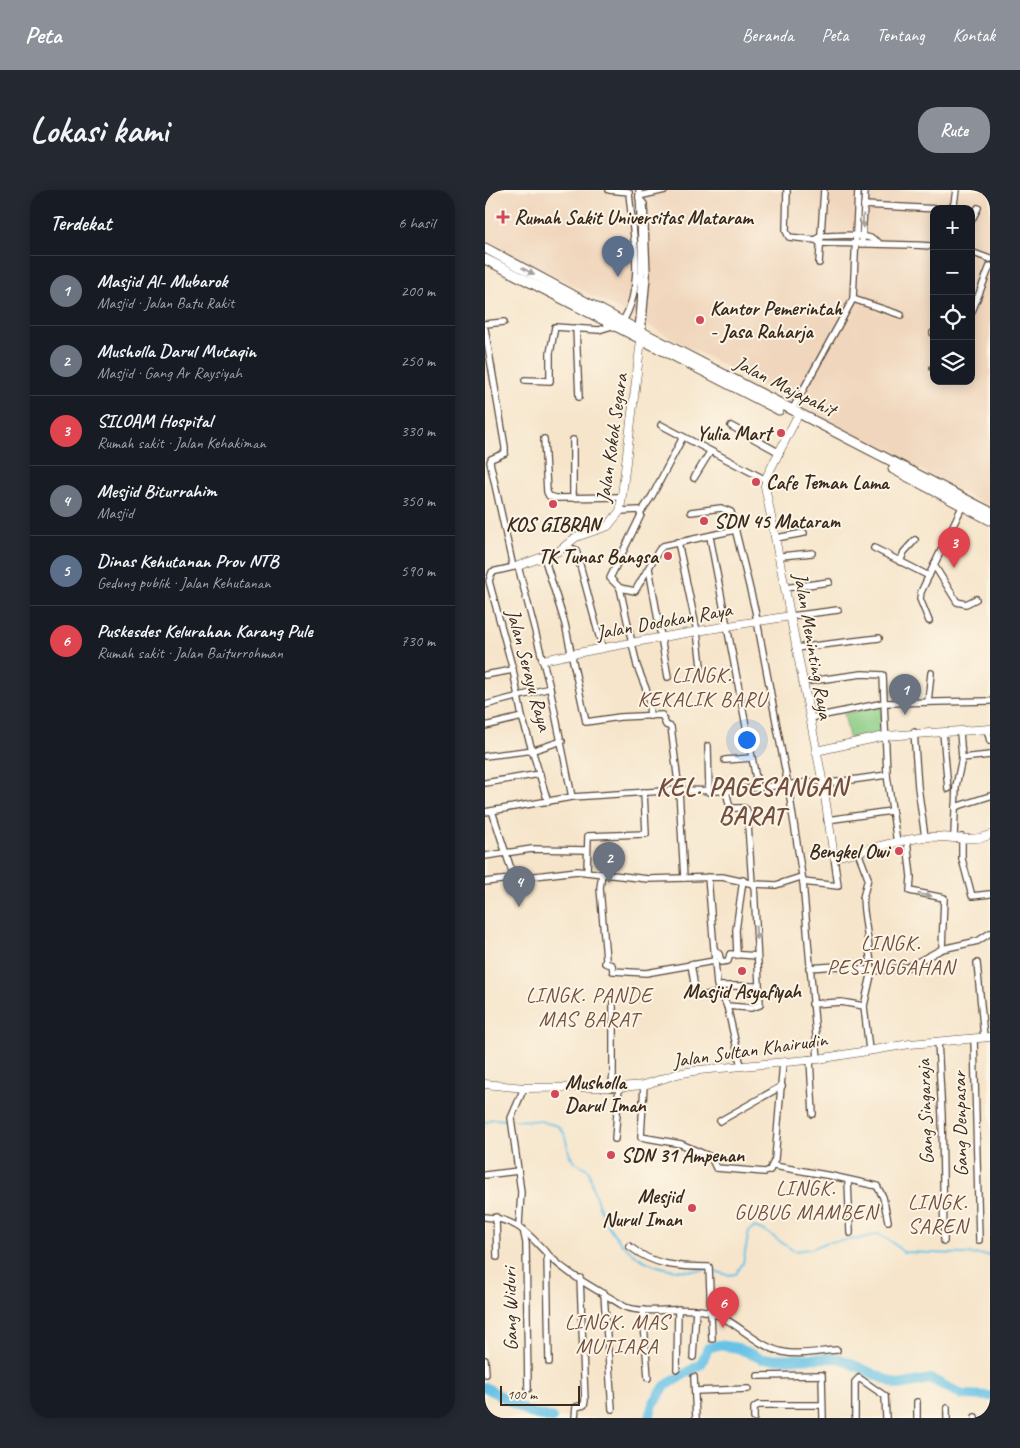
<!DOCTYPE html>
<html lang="id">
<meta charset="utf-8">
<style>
:root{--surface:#171b24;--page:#242831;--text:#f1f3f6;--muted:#9ea1a6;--line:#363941;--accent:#8c9099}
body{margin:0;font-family:Caveat,sans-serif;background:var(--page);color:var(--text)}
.controls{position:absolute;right:15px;top:15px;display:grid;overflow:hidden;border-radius:10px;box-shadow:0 2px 12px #0003}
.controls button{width:45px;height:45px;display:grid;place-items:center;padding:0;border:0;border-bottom:1px solid var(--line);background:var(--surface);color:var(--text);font:25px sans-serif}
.scale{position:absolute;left:15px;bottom:12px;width:80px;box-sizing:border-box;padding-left:5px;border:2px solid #3b2a1e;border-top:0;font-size:14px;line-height:18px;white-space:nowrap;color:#3b2a1e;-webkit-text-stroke:4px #fcf5e5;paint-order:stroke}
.you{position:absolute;left:261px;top:549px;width:18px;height:18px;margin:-12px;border:4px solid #fff;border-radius:50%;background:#1a73e8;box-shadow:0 0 0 8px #1a73e833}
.badge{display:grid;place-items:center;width:32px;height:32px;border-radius:50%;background:var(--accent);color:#fff;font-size:16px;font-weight:700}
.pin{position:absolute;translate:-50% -41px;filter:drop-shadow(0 1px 2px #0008)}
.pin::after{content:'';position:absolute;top:26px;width:18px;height:15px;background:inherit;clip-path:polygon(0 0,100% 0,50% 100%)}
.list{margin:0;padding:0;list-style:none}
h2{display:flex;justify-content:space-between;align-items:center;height:65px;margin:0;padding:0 20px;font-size:21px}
h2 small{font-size:16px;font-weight:400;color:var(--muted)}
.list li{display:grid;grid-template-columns:32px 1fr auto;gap:15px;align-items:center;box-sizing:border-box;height:70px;padding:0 20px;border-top:1px solid var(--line)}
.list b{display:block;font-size:19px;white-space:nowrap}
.list p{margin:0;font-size:16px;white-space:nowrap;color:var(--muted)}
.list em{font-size:16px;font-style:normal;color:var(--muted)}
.icon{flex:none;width:28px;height:28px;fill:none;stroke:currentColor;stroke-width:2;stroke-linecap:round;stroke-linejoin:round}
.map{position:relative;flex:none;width:505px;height:1228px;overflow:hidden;border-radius:20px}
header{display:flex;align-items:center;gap:30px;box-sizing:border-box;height:70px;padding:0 25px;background:var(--accent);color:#fff}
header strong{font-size:24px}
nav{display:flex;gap:28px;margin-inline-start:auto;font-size:18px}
.intro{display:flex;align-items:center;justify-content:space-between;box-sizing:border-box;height:120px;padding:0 30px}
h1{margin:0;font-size:35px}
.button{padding:12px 22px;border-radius:20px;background:var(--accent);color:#fff;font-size:18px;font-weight:700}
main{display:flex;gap:30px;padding:0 30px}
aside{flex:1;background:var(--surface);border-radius:20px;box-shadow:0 2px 12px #0003}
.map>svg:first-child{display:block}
</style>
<header>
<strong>Peta</strong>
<nav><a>Beranda</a><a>Peta</a><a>Tentang</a><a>Kontak</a></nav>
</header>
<div class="intro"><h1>Lokasi kami</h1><a class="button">Rute</a></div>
<main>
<aside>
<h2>Terdekat<small>6 hasil</small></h2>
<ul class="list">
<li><span class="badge" style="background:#6b7280">1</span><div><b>Masjid Al- Mubarok</b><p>Masjid · Jalan Batu Rakit</p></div><em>200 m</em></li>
<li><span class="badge" style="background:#6b7280">2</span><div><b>Musholla Darul Mutaqin</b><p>Masjid · Gang Ar Raysiyah</p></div><em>250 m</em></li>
<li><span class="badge" style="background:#e0444e">3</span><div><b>SILOAM Hospital</b><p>Rumah sakit · Jalan Kehakiman</p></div><em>330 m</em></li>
<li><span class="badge" style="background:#6b7280">4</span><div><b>Mesjid Biturrahim</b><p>Masjid</p></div><em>350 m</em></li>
<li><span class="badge" style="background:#5c6f8a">5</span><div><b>Dinas Kehutanan Prov NTB</b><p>Gedung publik · Jalan Kehutanan</p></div><em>590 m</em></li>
<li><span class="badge" style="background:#e0444e">6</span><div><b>Puskesdes Kelurahan Karang Pule</b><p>Rumah sakit · Jalan Baiturrohman</p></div><em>730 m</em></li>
</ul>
</aside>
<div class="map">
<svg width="505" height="1228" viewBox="0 0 505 1228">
<rect width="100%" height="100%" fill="#fcf5e5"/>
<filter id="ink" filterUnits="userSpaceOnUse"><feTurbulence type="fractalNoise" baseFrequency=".02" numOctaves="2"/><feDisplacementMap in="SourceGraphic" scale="10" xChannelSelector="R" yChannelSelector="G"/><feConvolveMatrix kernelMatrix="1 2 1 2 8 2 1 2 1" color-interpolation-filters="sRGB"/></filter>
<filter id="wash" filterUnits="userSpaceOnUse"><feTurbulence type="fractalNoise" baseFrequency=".0096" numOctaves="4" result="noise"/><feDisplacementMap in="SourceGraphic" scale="20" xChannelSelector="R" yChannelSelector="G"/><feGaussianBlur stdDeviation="1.12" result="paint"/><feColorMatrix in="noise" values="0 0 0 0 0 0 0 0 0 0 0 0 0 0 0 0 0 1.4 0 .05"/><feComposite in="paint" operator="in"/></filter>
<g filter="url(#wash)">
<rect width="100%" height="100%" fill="#f6e5cb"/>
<!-- built -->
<path fill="#f0d6bc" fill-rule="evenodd" d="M0,0h505v317l-461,-245v6l-44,-24zM449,19h37v172h-37z"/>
<!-- green -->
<path fill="#89cc85" stroke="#627b52" d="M396,515l3,28 -34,8 -6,-27z"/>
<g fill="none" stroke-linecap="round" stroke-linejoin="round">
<!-- stream -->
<g stroke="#68c2e6" stroke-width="2">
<path d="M29,930l26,1 18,5 6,7 6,23 5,6 14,8c12,64 45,107 116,100"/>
<path d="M0,933l7,-4 17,1"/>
<path d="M225,1080l18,5 8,-1 7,-11 6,-32 5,-4 11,4 29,20 17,-2 17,-7 31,-3 19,-5 14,8 11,10 87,3"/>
</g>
<!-- river -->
<g stroke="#68c2e6" stroke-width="10">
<path d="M0,1197l45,26 22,5"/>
<path d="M164,1228l4,-14 12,-18 36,-22 7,-16 11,-3 19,3 24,11 76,-1 60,27 33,-6 32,16 27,1"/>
</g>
</g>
</g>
<g filter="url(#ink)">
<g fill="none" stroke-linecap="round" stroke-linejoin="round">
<defs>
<g id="street">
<path d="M124,0l20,2c3,42 17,91 -6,129"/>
<path d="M302,0l-1,41 3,6 27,3 4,3c39,1 75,1 114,3"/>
<path d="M154,6l26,-6"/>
<path d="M154,8l5,6 3,71 -5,57"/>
<path d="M379,15l74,4"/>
<path d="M465,19l4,-5 2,-14"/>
<path d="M486,31l7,-13"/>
<path d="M333,48l2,-2c18,0 44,-4 58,6"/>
<path d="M377,51l3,-51"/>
<path d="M486,62l19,7"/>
<path d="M334,73l5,-73"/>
<path d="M368,109l5,-109"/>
<path d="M486,124l19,-48"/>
<path d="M0,134l19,-2"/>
<path d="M91,138l3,69"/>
<path d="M0,139l20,118v6l-14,6 -1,3 23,105"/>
<path d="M153,140c6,-47 3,-93 1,-140"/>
<path d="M448,143h1"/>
<path d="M448,178h1"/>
<path d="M40,190l25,1v-28l5,-26 44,3 16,-5"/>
<path d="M307,220l61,-111 48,16"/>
<path d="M176,235l105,55"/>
<path d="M246,236l49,27"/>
<path d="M59,249l3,53 2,4 7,2 65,-1"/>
<path d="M88,250v58"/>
<path d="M209,288l16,-26"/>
<path d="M135,321l19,-1 2,5 -31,63 10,10 17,78 11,28 2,22"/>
<path d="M156,322l11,-16 31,-59"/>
<path d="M206,322l30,-4 10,4 24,98 33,175 15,97 15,177"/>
<path d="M225,347l48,252"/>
<path d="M291,348l28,-5"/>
<path d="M193,352l19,89 4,35"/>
<path d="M81,356l10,4 26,97"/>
<path d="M389,358l55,28"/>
<path d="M296,366l31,-3"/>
<path d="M59,367l21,67 21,98 34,-5 42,-2 4,10 5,2 8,63 5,88"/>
<path d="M415,372l4,-10 11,-12"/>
<path d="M449,375l23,37 9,2 10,-5"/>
<path d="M164,378l19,109"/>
<path d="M135,398l15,3 24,-41 4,-4 72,-16"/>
<path d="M300,398l44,-6"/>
<path d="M306,426l47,-6"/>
<path d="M444,431l-9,-22 1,-7 41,-85"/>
<path d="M311,458l83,-10"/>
<path d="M0,485l28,-5"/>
<path d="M318,492l59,-8 21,1 4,100 10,68"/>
<path d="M443,512l3,-29"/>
<path d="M0,515l65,-17"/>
<path d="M325,528l74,-15 106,-2"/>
<path d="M0,536l37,-9"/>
<path d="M502,539l3,12"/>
<path d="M429,542l4,55 7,50"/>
<path d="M458,542l5,57"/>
<path d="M223,556l1,46"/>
<path d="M0,566l49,-6 28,-9"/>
<path d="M477,568l28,-3"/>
<path d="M240,570l27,-2"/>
<path d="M0,593l55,-9"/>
<path d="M338,594l64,-9"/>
<path d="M241,601l4,17h14l3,2 5,74"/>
<path d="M63,612l-26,-85 -9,-47 -24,-89 3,-9 26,-6 32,122 22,109"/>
<path d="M470,617l35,-11"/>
<path d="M7,621l22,67"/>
<path d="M0,622l87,-15 107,-7 47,1 96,-10"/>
<path d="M342,630l64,-9"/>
<path d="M469,646l2,-50 6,-28 -2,-26"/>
<path d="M477,647v22l10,37 18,-2"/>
<path d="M422,651l4,36 -1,14 34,7 -2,51"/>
<path d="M373,662l10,26 -5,20 1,13 8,60 -8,35 5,44"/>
<path d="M0,666l47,-7 55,1"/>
<path d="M102,682l1,-36 58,-2 -2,-42"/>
<path d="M117,684l-2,14 6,71 -1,4 7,2 1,6 33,2 68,-12"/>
<path d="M223,687l9,108 10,21 14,60"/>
<path d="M0,692l92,-11 71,8 74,-2 32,7 22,1 25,-8"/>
<path d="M318,692l35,4 -4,-29"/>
<path d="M230,760l4,4 2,8 7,-1 2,-7 27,2"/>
<path d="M252,765l-1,-25 7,-50"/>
<path d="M492,773l7,74"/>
<path d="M206,774l5,31h13l11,-3"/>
<path d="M324,778l28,-2 35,5 36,-4 34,-18 36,-8 12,-8"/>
<path d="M233,796h40"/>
<path d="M327,814l29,-2 23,4"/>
<path d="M242,816l24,2 9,-3 -6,-121"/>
<path d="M489,848l5,202"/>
<path d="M453,851l4,75 2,125"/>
<path d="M325,869l3,55"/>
<path d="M159,895l-3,52 40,7 30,13 5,11 49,4 5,-2 5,-11 8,-97"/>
<path d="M126,898l2,-13v-72"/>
<path d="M235,931l62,-35"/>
<path d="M130,949l4,-52"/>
<path d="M289,976l58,10 45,10 6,11 5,24"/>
<path d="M0,985l33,-4"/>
<path d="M363,990l2,53"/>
<path d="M0,1027c45,3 49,31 81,53 18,14 39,24 59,37 25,8 54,-1 80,4 29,6 49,35 78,41 16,4 37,-1 54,-2"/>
<path d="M11,1027l1,40"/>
<path d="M34,1035l2,-33 -10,-74 13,-30"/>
<path d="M38,1039l3,14 2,146"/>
<path d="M144,1056c25,20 49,21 80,21l3,72"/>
<path d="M62,1063l2,109"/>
<path d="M119,1104l8,115"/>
<path d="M158,1120l5,68"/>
<path d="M208,1167l3,-47"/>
<path d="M0,1170l1,14"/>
<path d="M192,1179l1,-60"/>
<path d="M273,1186l64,-1 1,43"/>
<path d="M209,1187l2,41"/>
<path d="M210,1201l53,-2"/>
<path d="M462,1218v10"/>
<path d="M490,1227v1"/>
<path d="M90,1228l1,-11 8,-2 1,-4 -5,-123"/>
<path d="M269,1228v-10l4,-3h64"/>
<path d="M370,1228v-36l4,-4 26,18 1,22"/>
<path d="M432,1228v-16"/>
</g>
<g id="secondary">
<path d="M311,229l-29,57 -2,10 58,298 11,73c30,-6 60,-16 91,-20 21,-2 47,6 65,-2"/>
<path d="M33,376l41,-15 17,-14 32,-11 12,-15 21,-171"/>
<path d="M58,470c82,-17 165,-31 248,-44"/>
<path d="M331,561l69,-15 105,-7"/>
<path d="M0,894l39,4 95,-1 25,-2 33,-11 22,-4 119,-11 92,-15 80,-7"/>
</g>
<g id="primary">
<path d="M0,58l153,82 352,182"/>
<path d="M0,69l294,151"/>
<path d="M408,279l97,51"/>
</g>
</defs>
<!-- street casing -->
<use href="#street" stroke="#574638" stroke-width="8"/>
<!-- secondary casing -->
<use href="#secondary" stroke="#574638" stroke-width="9"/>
<!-- primary casing -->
<use href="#primary" stroke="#574638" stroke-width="11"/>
<!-- street -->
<use href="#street" stroke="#fff" stroke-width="5.5"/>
<!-- secondary -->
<use href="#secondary" stroke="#fff" stroke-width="8"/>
<!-- primary -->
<use href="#primary" stroke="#fff" stroke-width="9"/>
</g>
<!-- one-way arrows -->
<defs><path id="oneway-solid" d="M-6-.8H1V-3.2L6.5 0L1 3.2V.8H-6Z" transform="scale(1.25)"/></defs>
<g fill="#a79f9a">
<use href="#oneway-solid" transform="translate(378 31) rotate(92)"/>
<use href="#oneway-solid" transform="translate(43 81) rotate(28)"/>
<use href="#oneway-solid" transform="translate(440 705) rotate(9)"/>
<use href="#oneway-solid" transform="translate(271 743) rotate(87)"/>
</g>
</g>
<!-- markers -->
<g fill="#d1495b" stroke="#fcf5e5" stroke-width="2">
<path d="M15.5 19.5h5v5h5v5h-5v5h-5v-5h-5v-5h5z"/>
<circle cx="215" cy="130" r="5"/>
<circle cx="296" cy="243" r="5"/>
<circle cx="271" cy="292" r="5"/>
<circle cx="68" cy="314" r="5"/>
<circle cx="219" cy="331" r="5"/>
<circle cx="183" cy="366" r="5"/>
<circle cx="414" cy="661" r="5"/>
<circle cx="257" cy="781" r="5"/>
<circle cx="70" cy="904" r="5"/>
<circle cx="126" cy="965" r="5"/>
<circle cx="207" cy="1018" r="5"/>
</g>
<g text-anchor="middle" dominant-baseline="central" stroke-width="4" stroke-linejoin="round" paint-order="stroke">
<!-- poi labels -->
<g font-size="20" font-weight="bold" fill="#3b2a1e" stroke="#fcf5e5" text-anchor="start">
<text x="29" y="27">Rumah Sakit Universitas Mataram</text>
<text x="225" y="118">Kantor Pemerintah<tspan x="225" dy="23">- Jasa Raharja</tspan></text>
<text x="286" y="243" text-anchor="end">Yulia Mart</text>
<text x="281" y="292">Cafe Teman Lama</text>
<text x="229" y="331">SDN 45 Mataram</text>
<text x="68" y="334" text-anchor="middle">KOS GIBRAN</text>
<text x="173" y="366" text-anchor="end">TK Tunas Bangsa</text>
<text x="404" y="661" text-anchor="end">Bengkel Owi</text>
<text x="257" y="801" text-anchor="middle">Masjid Asyafiyah</text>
<text x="80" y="892">Musholla<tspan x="80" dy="23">Darul Iman</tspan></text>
<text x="136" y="965">SDN 31 Ampenan</text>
<text x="197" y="1006" text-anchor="end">Mesjid<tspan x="197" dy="23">Nurul Iman</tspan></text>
</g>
<!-- street labels -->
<g font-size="20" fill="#3b2a1e" stroke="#fcf5e5">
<text transform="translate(300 196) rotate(27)">Jalan Majapahit</text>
<text transform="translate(127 248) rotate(-82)">Jalan Kokok Segara</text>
<text transform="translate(179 431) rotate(-10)">Jalan Dodokan Raya</text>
<text transform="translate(328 456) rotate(80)">Jalan Meninting Raya</text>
<text transform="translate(44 480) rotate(75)">Jalan Serayu Raya</text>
<text transform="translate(265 860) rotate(-8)">Jalan Sultan Khairudin</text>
<text transform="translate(440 922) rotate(-92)">Gang Singaraja</text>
<text transform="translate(475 934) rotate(-91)">Gang Denpasar</text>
<text transform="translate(25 1119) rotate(-91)">Gang Widuri</text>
</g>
<!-- neighbourhood labels -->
<g font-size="21" letter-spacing="1" fill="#724e40" stroke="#fcf5e5">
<text x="217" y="485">LINGK.<tspan x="217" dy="24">KEKALIK BARU</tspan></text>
<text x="406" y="753">LINGK.<tspan x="406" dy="24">PESINGGAHAN</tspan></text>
<text x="104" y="805">LINGK. PANDE<tspan x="104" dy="24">MAS BARAT</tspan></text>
<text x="321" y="998">LINGK.<tspan x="321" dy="24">GUBUG MAMBEN</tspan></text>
<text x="453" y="1012">LINGK.<tspan x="453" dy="24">SAREN</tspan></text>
<text x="132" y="1132">LINGK. MAS<tspan x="132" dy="24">MUTIARA</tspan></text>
</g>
<!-- district labels -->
<g font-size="25" font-weight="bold" letter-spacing="1" fill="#724e40" stroke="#fcf5e5">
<text x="267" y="597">KEL. PAGESANGAN<tspan x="267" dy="29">BARAT</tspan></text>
</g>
</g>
</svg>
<div class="controls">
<button>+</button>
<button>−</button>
<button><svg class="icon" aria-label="locate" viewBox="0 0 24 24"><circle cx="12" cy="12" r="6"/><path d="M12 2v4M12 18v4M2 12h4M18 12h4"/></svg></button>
<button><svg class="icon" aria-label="layers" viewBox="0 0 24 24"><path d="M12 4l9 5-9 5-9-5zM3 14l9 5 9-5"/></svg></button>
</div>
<div class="scale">100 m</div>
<div class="you"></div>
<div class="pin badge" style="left:420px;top:525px;background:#6b7280">1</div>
<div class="pin badge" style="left:124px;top:693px;background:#6b7280">2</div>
<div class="pin badge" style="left:469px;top:378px;background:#e0444e">3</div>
<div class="pin badge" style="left:34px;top:717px;background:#6b7280">4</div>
<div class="pin badge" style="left:133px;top:87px;background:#5c6f8a">5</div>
<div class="pin badge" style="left:238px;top:1138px;background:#e0444e">6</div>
</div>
</main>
